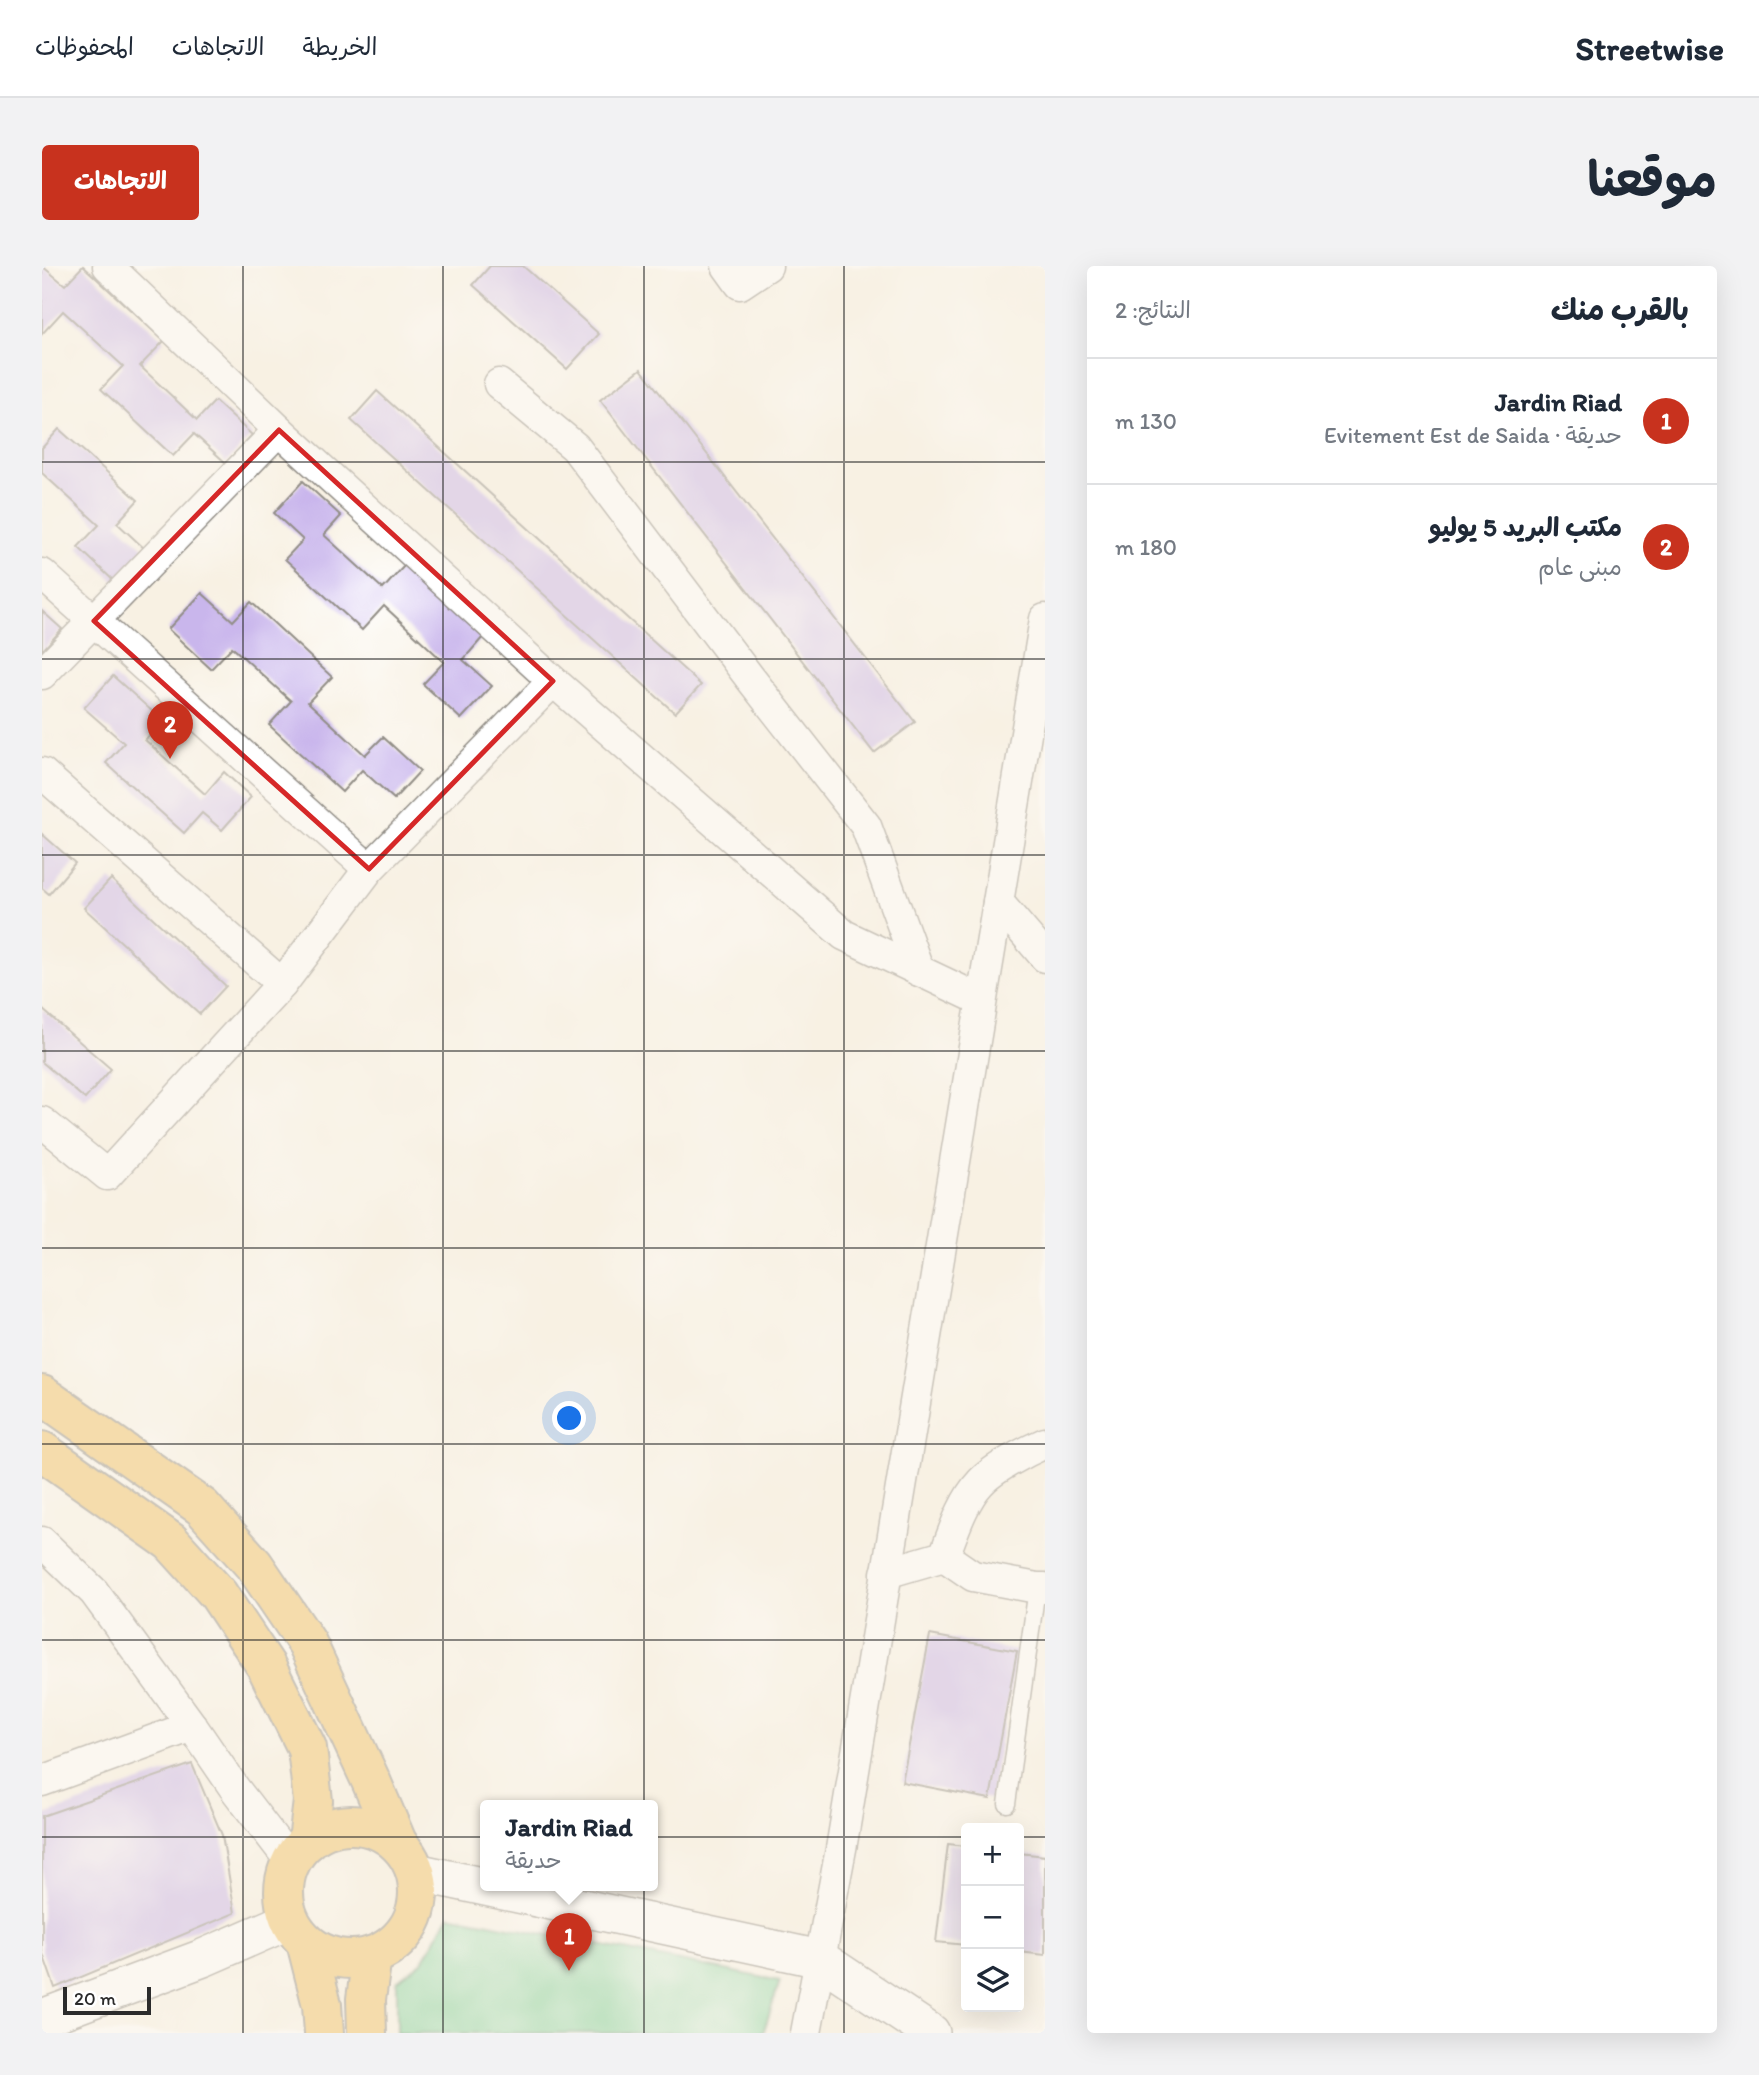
<!DOCTYPE html>
<html lang="ar">
<meta charset="utf-8">
<style>
:root{--surface:#fff;--page:#f2f2f3;--text:#1f2937;--muted:#747a83;--line:#e0e1e3;--accent:#c8321e}
body{margin:0;font-family:Itim,"Playpen Sans Arabic",sans-serif;background:var(--page);color:var(--text);direction:rtl}
.controls{position:absolute;right:21px;bottom:21px;display:grid;overflow:hidden;border-radius:7px;box-shadow:0 7px 28px #0002}
.controls button{width:63px;height:63px;display:grid;place-items:center;padding:0;border:0;border-bottom:2px solid var(--line);background:var(--surface);color:var(--text);font:35px sans-serif}
.scale{position:absolute;left:21px;bottom:18px;width:88px;box-sizing:border-box;padding-left:7px;border:4px solid #2b2b2b;border-top:0;font-size:19px;line-height:24px;white-space:nowrap;color:#2b2b2b;-webkit-text-stroke:5px #fff;paint-order:stroke}
.you{position:absolute;left:528px;top:1153px;width:24px;height:24px;margin:-18px;border:5px solid #fff;border-radius:50%;background:#1a73e8;box-shadow:0 0 0 10px #1a73e833}
.badge{display:grid;place-items:center;width:46px;height:46px;border-radius:50%;background:var(--accent);color:#fff;font-size:23px;font-weight:700}
.pin{position:absolute;translate:-50% -58px;filter:drop-shadow(0 2px 4px #0008)}
.pin::after{content:'';position:absolute;top:37px;width:24px;height:21px;background:inherit;clip-path:polygon(0 0,100% 0,50% 100%)}
.popup{position:absolute;left:438px;top:1534px;width:178px;height:91px;box-sizing:border-box;display:grid;place-content:center;border-radius:7px;background:var(--surface);filter:drop-shadow(0 2px 5px #0005);font-size:23px;white-space:nowrap;color:var(--muted)}
.popup b{font-size:26px;color:var(--text)}
.popup::after{content:'';position:absolute;left:50%;top:100%;margin-left:-14px;border:14px solid transparent;border-top-color:var(--surface)}
.list{margin:0;padding:0;list-style:none}
h2{display:flex;justify-content:space-between;align-items:center;height:91px;margin:0;padding:0 28px;font-size:30px}
h2 small{font-size:23px;font-weight:400;color:var(--muted)}
.list li{display:grid;grid-template-columns:46px 1fr auto;gap:21px;align-items:center;box-sizing:border-box;height:126px;padding:0 28px;border-top:2px solid var(--line)}
.list b{display:block;font-size:26px;white-space:nowrap}
.list p{margin:0;font-size:23px;white-space:nowrap;color:var(--muted)}
.list em{font-size:23px;font-style:normal;color:var(--muted)}
.icon{flex:none;width:38px;height:38px;fill:none;stroke:currentColor;stroke-width:2;stroke-linecap:round;stroke-linejoin:round}
.map{position:relative;flex:none;width:1003px;height:1767px;overflow:hidden;direction:ltr;border-radius:7px}
header{display:flex;align-items:center;gap:42px;box-sizing:border-box;height:98px;padding:0 35px;background:var(--surface);border-bottom:2px solid var(--line)}
header strong{font-size:33px}
nav{display:flex;gap:38px;margin-inline-start:auto;font-size:24px}
.intro{display:flex;align-items:center;justify-content:space-between;box-sizing:border-box;height:168px;padding:0 42px}
h1{margin:0;font-size:49px}
.button{padding:18px 32px;border-radius:7px;background:var(--accent);color:#fff;font-size:24px;font-weight:700}
main{display:flex;gap:42px;padding:0 42px}
aside{flex:1;background:var(--surface);border-radius:7px;box-shadow:0 7px 28px #0002}
.map>svg:first-child{display:block}
</style>
<header>
<strong>Streetwise</strong>
<nav><a>الخريطة</a><a>الاتجاهات</a><a>المحفوظات</a></nav>
</header>
<div class="intro"><h1>موقعنا</h1><a class="button">الاتجاهات</a></div>
<main>
<aside>
<h2>بالقرب منك<small>النتائج: 2</small></h2>
<ul class="list">
<li><span class="badge">1</span><div><b>Jardin Riad</b><p>حديقة · Evitement Est de Saida</p></div><em>130 m</em></li>
<li><span class="badge">2</span><div><b>مكتب البريد 5 يوليو</b><p>مبنى عام</p></div><em>180 m</em></li>
</ul>
</aside>
<div class="map">
<svg width="1003" height="1767" viewBox="0 0 1003 1767">
<rect width="100%" height="100%" fill="#fff"/>
<filter id="ink" filterUnits="userSpaceOnUse"><feTurbulence type="fractalNoise" baseFrequency=".0143" numOctaves="2"/><feDisplacementMap in="SourceGraphic" scale="14" xChannelSelector="R" yChannelSelector="G"/><feConvolveMatrix kernelMatrix="1 2 1 2 8 2 1 2 1" color-interpolation-filters="sRGB"/></filter>
<filter id="wash" filterUnits="userSpaceOnUse"><feTurbulence type="fractalNoise" baseFrequency=".00686" numOctaves="4" result="noise"/><feDisplacementMap in="SourceGraphic" scale="28" xChannelSelector="R" yChannelSelector="G"/><feGaussianBlur stdDeviation="1.57" result="paint"/><feColorMatrix in="noise" values="0 0 0 0 0 0 0 0 0 0 0 0 0 0 0 0 0 1.4 0 .05"/><feComposite in="paint" operator="in"/></filter>
<g filter="url(#wash)">
<rect width="100%" height="100%" fill="#f8f1e3"/>
<!-- green -->
<path fill="#78cf94" stroke="#527d60" stroke-width="2" d="M407,1649l331,66 -17,52h-366v-52l26,-20z"/>
<g id="blocks">
<!-- building -->
<g fill="#c9b6ec">
<path d="M0,0l23,19 18,-19 81,75 -24,25 57,54 18,-19 37,34 -26,28 -32,-29 -21,22 -72,-67 22,-23 -60,-55 -21,23z"/>
<path d="M448,0h33l76,68 -32,35 -94,-84z"/>
<path d="M599,103l274,353 -41,31 -274,-353z"/>
<path d="M335,125l324,294 -26,28 -324,-293z"/>
<path d="M17,163l79,71 -21,23 29,27 -30,33 -38,-36 21,-22 -57,-52v-25z"/>
<path d="M261,215l38,35 -17,19 59,54 22,-24 78,72 -20,23 29,26 -31,33 -38,-35 21,-22 -60,-56 -22,24 -77,-71 18,-19 -29,-27z"/>
<path d="M160,327l31,28 18,-19 81,75 -24,25 57,53 18,-18 37,34 -26,28 -32,-29 -20,22 -73,-67 22,-24 -59,-54 -21,22 -43,-40z"/>
<path d="M0,345l20,18 -20,22z"/>
<path d="M71,410l50,45 -18,19 60,54 19,-22 27,25 -29,33 -20,-17 -18,20 -78,-70 18,-20 -40,-35z"/>
<path d="M0,568l33,29 -26,31 -7,-6z"/>
<path d="M69,613l115,107 -26,28 -116,-106z"/>
<path d="M0,743l69,60 -26,30 -43,-37z"/>
<path d="M888,1369l87,16 -27,148 -88,-17z"/>
<path d="M150,1498l30,71 13,78 -180,75 -13,-37v-135z"/>
<path d="M906,1578l18,2v99l-30,-3z"/>
<path d="M977,1587l26,3v99l-26,-3z"/>
</g>
</g>
</g>
<g filter="url(#ink)">
<use href="#blocks" fill-opacity="0" stroke="#928e87" stroke-width="2"/>
<g fill="none" stroke-linecap="round" stroke-linejoin="round">
<defs>
<path id="service" d="M965,1538l30,-216"/>
<g id="minor">
<path d="M66,0l171,164 274,251 291,254 137,65"/>
<path d="M685,0l13,18 27,-18"/>
<path d="M457,118l76,63 175,231 116,148 53,145"/>
<path d="M0,308l327,295"/>
<path d="M0,408l237,-244"/>
<path d="M0,507l240,211"/>
<path d="M956,636l47,55"/>
<path d="M0,856l65,53 175,-191 87,-115 184,-188"/>
<path d="M0,1276l52,50 98,134 43,63 56,73"/>
<path d="M902,1290l29,20 64,12h8"/>
<path d="M844,1307l58,-17c9,-23 19,-55 36,-73 12,-14 47,-32 65,-40"/>
<path d="M0,1515l150,-55"/>
<path d="M764,1767l35,-184 204,-1230"/>
</g>
<g id="tertiary">
<path d="M374,1606l404,87 111,74"/>
<path d="M0,1752l161,-60 87,-38"/>
</g>
<g id="primary">
<path d="M0,1129l160,112 52,58 53,78 64,138 26,61"/>
<path d="M0,1185l129,91 47,52 48,72 41,82 6,53 -5,40"/>
<circle cx="309" cy="1626" r="67"/>
<path d="M264,1676l16,63 2,28"/>
<path d="M325,1767l-1,-34 6,-43"/>
</g>
</defs>
<!-- service casing -->
<use href="#service" stroke="#928e87" stroke-width="19"/>
<!-- minor casing -->
<use href="#minor" stroke="#928e87" stroke-width="33"/>
<!-- tertiary casing -->
<use href="#tertiary" stroke="#928e87" stroke-width="40"/>
<!-- primary casing -->
<use href="#primary" stroke="#928e87" stroke-width="42"/>
<!-- service -->
<use href="#service" stroke="#fff" stroke-width="16"/>
<!-- minor -->
<use href="#minor" stroke="#fff" stroke-width="30"/>
<!-- tertiary -->
<use href="#tertiary" stroke="#fff" stroke-width="37"/>
<!-- primary -->
<use href="#primary" stroke="#f1c369" stroke-width="38"/>
</g>
</g>
<!-- marked area -->
<path d="M0 0H1003V1767H0ZM237,164l274,251 -184,188 -275,-248z" fill="#f8f1e3" fill-opacity=".55" fill-rule="evenodd"/>
<path fill="none" stroke="#d62828" stroke-width="5" stroke-linejoin="round" d="M237,164l274,251 -184,188 -275,-248z"/>
<!-- grid -->
<path fill="none" stroke="#2b2b2b" stroke-width="2" stroke-opacity="0.55" d="M201,0v1767M401,0v1767M602,0v1767M802,0v1767M0,196h1003M0,393h1003M0,589h1003M0,785h1003M0,982h1003M0,1178h1003M0,1374h1003M0,1571h924M977,1571h26"/>
</svg>
<div class="controls">
<button>+</button>
<button>−</button>
<button><svg class="icon" aria-label="layers" viewBox="0 0 24 24"><path d="M12 4l9 5-9 5-9-5zM3 14l9 5 9-5"/></svg></button>
</div>
<div class="scale">20 m</div>
<div class="you"></div>
<div class="pin badge" style="left:527px;top:1705px">1</div>
<div class="popup"><b>Jardin Riad</b>حديقة</div>
<div class="pin badge" style="left:128px;top:493px">2</div>
</div>
</main>
